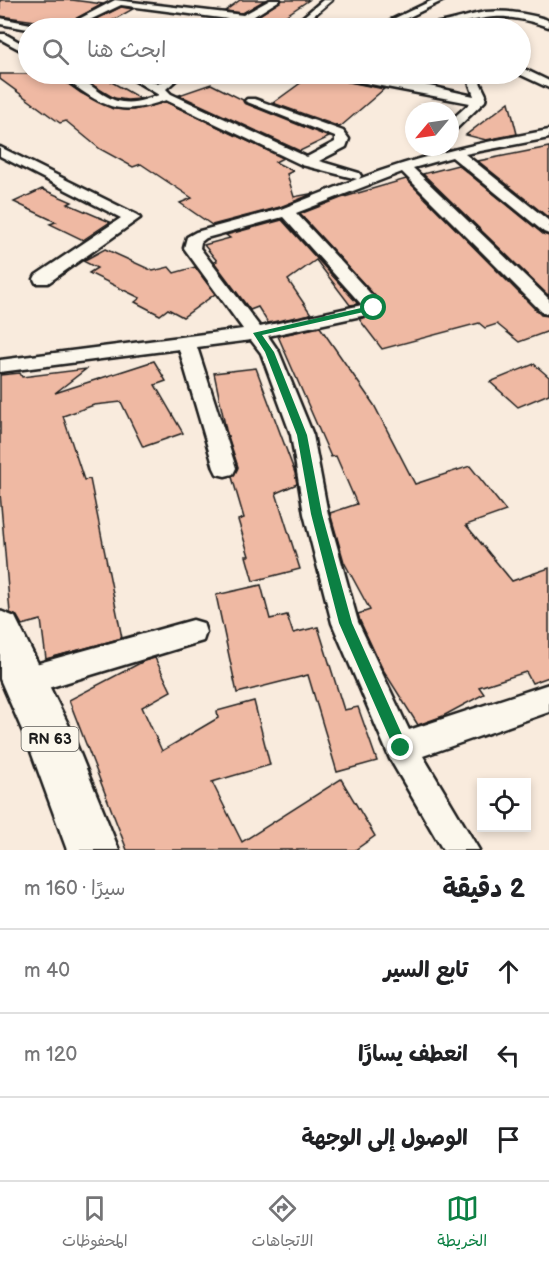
<!DOCTYPE html>
<html lang="ar">
<meta charset="utf-8">
<style>
:root{--surface:#fff;--page:#f6f6f6;--text:#202124;--muted:#757577;--line:#e0e0e0;--accent:#0b8043}
body{margin:0;font-family:"Balsamiq Sans","Playpen Sans Arabic",sans-serif;background:var(--page);color:var(--text);direction:rtl}
.controls{position:absolute;right:18px;bottom:18px;display:grid;overflow:hidden;border-radius:0px;box-shadow:0 3px 9px #0003}
.controls button{width:54px;height:54px;display:grid;place-items:center;padding:0;border:0;border-bottom:2px solid var(--line);background:var(--surface);color:var(--text);font:30px sans-serif}
.compass{position:absolute;left:405px;top:102px;width:54px;height:54px;border-radius:50%;background:var(--surface);box-shadow:0 3px 9px #0003;rotate:241deg}
.stop{position:absolute;width:18px;height:18px;margin:-14px;border:4px solid #0b8043;border-radius:50%;background:#fff}
.stop.end{background:#0b8043;border-color:#fff;box-shadow:0 2px 6px #0008}
.list{margin:0;padding:0;list-style:none}
h2{display:flex;justify-content:space-between;align-items:center;height:78px;margin:0;padding:0 24px;font-size:26px}
h2 small{font-size:20px;font-weight:400;color:var(--muted)}
.list li{display:grid;grid-template-columns:39px 1fr auto;gap:18px;align-items:center;box-sizing:border-box;height:84px;padding:0 24px;border-top:2px solid var(--line)}
.list b{display:block;font-size:22px;white-space:nowrap}
.list em{font-size:20px;font-style:normal;color:var(--muted)}
.icon{flex:none;width:33px;height:33px;fill:none;stroke:currentColor;stroke-width:2;stroke-linecap:round;stroke-linejoin:round}
.map{position:relative;flex:none;width:549px;height:850px;overflow:hidden;direction:ltr}
.search{position:absolute;background:var(--surface);box-shadow:0 3px 9px #0003;left:18px;right:18px;top:18px;height:66px;display:flex;align-items:center;gap:15px;box-sizing:border-box;padding:0 21px;border-radius:33px;color:var(--muted);font-size:22px}
.sheet{height:330px;background:var(--surface)}
nav{display:flex;justify-content:space-around;align-items:center;box-sizing:border-box;height:84px;border-top:2px solid var(--line);background:var(--surface);font-size:16px;color:var(--muted)}
nav a{display:grid;justify-items:center;gap:3px}
nav .on{color:var(--accent)}
.map>svg:first-child{display:block}
</style>
<div class="map">
<svg width="549" height="850" viewBox="0 0 549 850">
<rect width="100%" height="100%" fill="#f9ebdd"/>
<filter id="ink" filterUnits="userSpaceOnUse"><feTurbulence type="fractalNoise" baseFrequency=".0167" numOctaves="2"/><feDisplacementMap in="SourceGraphic" scale="12" xChannelSelector="R" yChannelSelector="G"/><feConvolveMatrix kernelMatrix="1 2 1 2 8 2 1 2 1" color-interpolation-filters="sRGB"/></filter>
<g filter="url(#ink)">
<!-- building -->
<g fill="#efb9a3" stroke="#1c1c1c" stroke-width="1.5">
<path d="M0,0h72l31,4 -39,21 -64,-9z"/>
<path d="M240,0h25l-22,13 -18,-2z"/>
<path d="M282,0h27l-42,28 -26,-1z"/>
<path d="M121,7l12,2 -34,19 -18,-1z"/>
<path d="M0,74h58l6,7 17,12 32,16 20,1 33,-8 117,56 -8,4 18,9 -6,3 7,23 21,-4 -35,14 -68,18 -32,-22 12,-5 -51,-34 -8,3 -33,-18 -34,-28 -6,2 -60,-44z"/>
<path d="M74,74h24l43,25 -14,1 -13,-2z"/>
<path d="M313,74h14l7,5 50,10 -44,38 -67,-24z"/>
<path d="M211,84l32,16 1,3 85,34 -29,14 -121,-56z"/>
<path d="M509,102l8,32 -31,6 -20,-5z"/>
<path d="M549,147v71l-71,-57z"/>
<path d="M458,165l85,69 6,2v60l-126,-122z"/>
<path d="M406,179l135,136 8,1v15l-30,11 -22,-18 -12,4 -6,-5 -97,26 -23,-30 21,-5 5,-7 -85,-93 41,-16z"/>
<path d="M42,189l30,13 -4,2 42,18 -27,18 -33,-16 6,-2 -42,-20z"/>
<path d="M282,220l76,84 -8,1 -34,-45 -28,20 23,34 -43,9 -10,-16 -8,3 -36,-48 3,-1 -13,-16 26,-7 -4,-3z"/>
<path d="M105,249l48,22 16,-4 5,6 21,-6 20,27 -32,23 -15,-8 -8,6 -25,-13 5,-4 -51,-25 8,-5 -14,-7z"/>
<path d="M320,327l54,78 41,79 55,-18 36,45 -40,14 46,56 37,-13v109l-17,6 -6,-11 -47,15 5,7 -41,22 -25,9 -36,-57 -22,-47 -2,-7 12,-4 -26,-48 -14,-49 27,-9 -21,-48 -5,1 -53,-121z"/>
<path d="M154,361l12,20 -11,4 28,48 -40,14 -22,-45 -27,3 -31,11 21,64 6,-1 32,159 -76,21 -5,-39 -19,5 -5,-9 -7,-3 -10,-120v-118l20,-2 2,4 64,-8 -31,24z"/>
<path d="M534,364l15,13v17l-31,13 -28,-25z"/>
<path d="M256,368l39,105 2,11 -21,9 24,76 -47,12 -7,-25h3l-11,-36 6,-2 -12,-41 6,-10 -12,-37 -12,-57z"/>
<path d="M261,585l9,34 17,-4 6,18 25,-6 26,83 14,-3 19,54 -40,11 -29,-97 -71,18 -21,-98z"/>
<path d="M155,658l16,33 -29,16 20,44 56,-33 -1,-7 37,-10 16,64 -58,17 30,60 99,-63 34,57 -20,14h-228l-58,-150 75,-39z"/>
</g>
<g fill="none" stroke-linecap="round" stroke-linejoin="round">
<defs>
<g id="street">
<path d="M115,0l128,15 27,-15h10l-45,28 -6,-2 7,-6 -115,-15 -48,23h-11z"/>
<path d="M323,0h9l-33,28h-9z"/>
<path d="M433,0h11l-41,20c24,12 58,-4 82,-8 20,-2 40,1 60,7l4,2v6c-19,-6 -35,-11 -54,-10 -29,1 -80,25 -104,3z"/>
<path d="M0,18l36,7 5,3 -13,1 -28,-5z"/>
<path d="M0,34h5l23,13v7l-28,-15z"/>
<path d="M520,67l29,14v7l-30,-14h1z"/>
<path d="M60,74c23,-3 39,25 62,28 13,2 25,-3 37,-7l-35,-21h12l22,10 14,-10h11l-17,15 5,5 136,63 28,-15v-5l-90,-36 2,-2h8l88,32 6,8 -3,8 -27,14 40,12 2,3 -2,3c62,-24 125,-37 190,-49v8l-84,16 84,67v13l-5,-2 -92,-75 -39,11 136,131v15l-6,-1 -141,-141 -106,41 84,91 3,4 -3,4 -112,24 11,16 34,83 15,79 30,108 51,108 140,-46v28l-126,44 56,94h-36l-53,-91 -58,-136 -28,-109 -13,-79 -30,-82 -10,-13 -54,7 39,121 -3,6 -8,2 -8,-2 -3,-6 -35,-119 -179,23v-12l243,-31 -59,-81 3,-11 9,-5 85,-23 76,-30 -55,-14 -136,-65c-35,12 -52,13 -84,-9 -7,-5 -16,-10 -22,-17zM283,217l79,88 -102,22 -60,-79 1,-6 5,-4z"/>
<path d="M329,74c44,-5 101,13 145,22l-8,-22h10l10,21 -1,6 -31,30 -4,1v-11l20,-18 -136,-26z"/>
<path d="M0,147l137,68 3,3 -92,65h-12l-2,-4 2,-4 85,-57 -121,-62z"/>
<path d="M193,620l10,3 3,9 -3,9 -10,3 -168,51 -10,-4 -4,-10 4,-10 10,-4z"/>
</g>
<path id="primary" d="M0,611l15,6 53,107 51,126h-52l-38,-104 -29,-67z"/>
</defs>
<!-- street casing -->
<use href="#street" stroke="#1c1c1c" stroke-width="5"/>
<!-- primary casing -->
<use href="#primary" stroke="#1c1c1c" stroke-width="5"/>
<!-- street -->
<use href="#street" fill="#fbf7ec" fill-rule="evenodd"/>
<!-- primary -->
<use href="#primary" fill="#fbf7ec" fill-rule="evenodd"/>
</g>
</g>
<!-- route -->
<path fill="#0b8043" d="M374,305l4,3 -1,1 -115,26 12,17 33,83 15,79 30,109 56,125 -2,5 -5,2 -5,-2 -57,-130 -28,-109 -14,-79 -32,-83 -12,-19z"/>
<g text-anchor="middle" dominant-baseline="central" stroke-width="5" stroke-linejoin="round" paint-order="stroke">
<!-- shield labels -->
<rect fill="#fbf7ec" stroke="#5f5e5a" stroke-width="1.5" x="21.5" y="727" width="57" height="24" rx="4.5"/>
<g font-size="15" font-weight="bold" fill="#1c1c1c">
<text x="50" y="739">RN 63</text>
</g>
</g>
</svg>
<div class="controls">
<button><svg class="icon" aria-label="locate" viewBox="0 0 24 24"><circle cx="12" cy="12" r="6"/><path d="M12 2v4M12 18v4M2 12h4M18 12h4"/></svg></button>
</div>
<svg class="compass" viewBox="-18 -18 36 36"><path d="M0-13l5 13h-10z" fill="#e53935"/><path d="M0 13l5-13h-10z" fill="#757577"/></svg>
<div class="stop" style="left:374px;top:308px"></div>
<div class="stop end" style="left:401px;top:748px"></div>
<div class="search"><svg class="icon" aria-label="search" viewBox="0 0 24 24"><circle cx="10" cy="10" r="6"/><path d="M15 15l6 6"/></svg>ابحث هنا</div>
</div>
<section class="sheet">
<h2>2 دقيقة<small>سيرًا · 160 m</small></h2>
<ul class="list">
<li><svg class="icon" aria-label="ahead" viewBox="0 0 24 24"><path d="M12 20V5M6 11l6-6 6 6"/></svg><div><b>تابع السير</b></div><em>40 m</em></li>
<li><svg class="icon" aria-label="left" viewBox="0 0 24 24"><path d="M17 20v-9H6M10 6l-5 5 5 5"/></svg><div><b>انعطف يسارًا</b></div><em>120 m</em></li>
<li><svg class="icon" aria-label="arrive" viewBox="0 0 24 24"><path d="M6 21V4h12l-3 4 3 4H6"/></svg><div><b>الوصول إلى الوجهة</b></div></li>
</ul>
</section>
<nav>
<a class="on"><svg class="icon" aria-label="map" viewBox="0 0 24 24"><path d="M3 6l6-2 6 2 6-2v14l-6 2-6-2-6 2zM9 4v14M15 6v14"/></svg>الخريطة</a>
<a><svg class="icon" aria-label="directions" viewBox="0 0 24 24"><path d="M12 3l9 9-9 9-9-9zM9 14v-3h6M13 9l2 2-2 2"/></svg>الاتجاهات</a>
<a><svg class="icon" aria-label="saved" viewBox="0 0 24 24"><path d="M7 4h10v16l-5-4-5 4z"/></svg>المحفوظات</a>
</nav>
